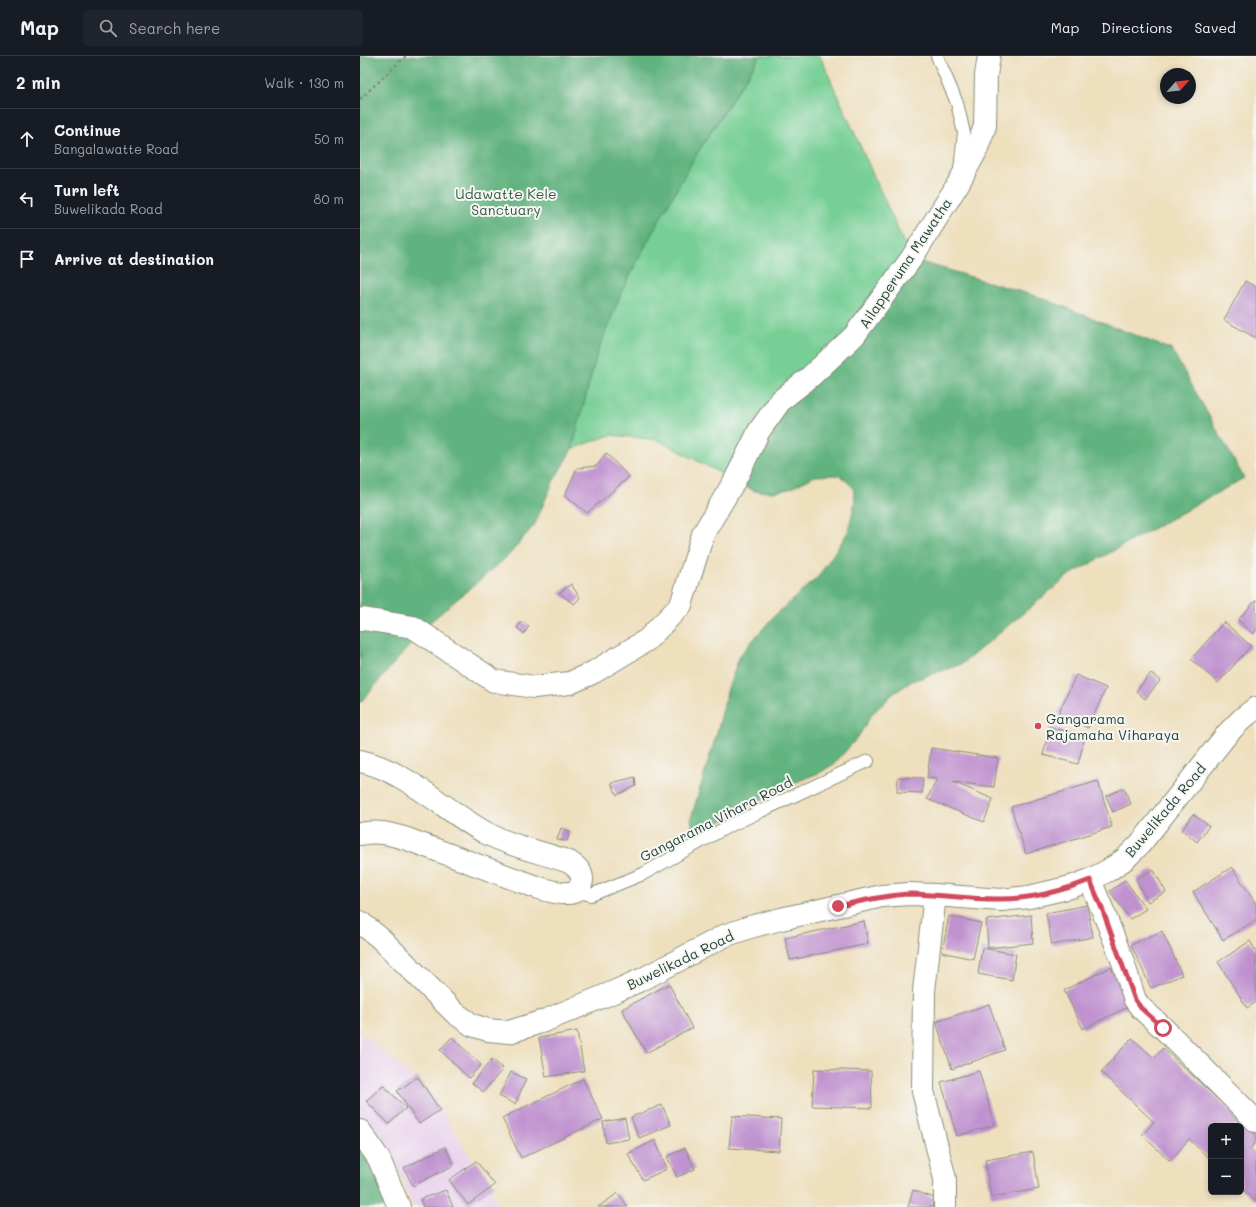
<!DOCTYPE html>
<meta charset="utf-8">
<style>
:root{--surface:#171b24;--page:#20242c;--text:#f1f3f6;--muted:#9ea1a6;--line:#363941}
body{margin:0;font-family:Mali,sans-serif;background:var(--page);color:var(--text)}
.controls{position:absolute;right:12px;bottom:12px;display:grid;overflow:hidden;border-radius:6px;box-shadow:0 2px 6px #0003}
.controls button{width:36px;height:36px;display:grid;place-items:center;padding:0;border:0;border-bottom:1px solid var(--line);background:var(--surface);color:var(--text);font:20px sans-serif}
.compass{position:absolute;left:800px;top:12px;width:36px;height:36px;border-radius:50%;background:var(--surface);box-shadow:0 2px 6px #0003;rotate:63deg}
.stop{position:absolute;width:12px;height:12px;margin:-9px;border:3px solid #d1495b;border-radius:50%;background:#fff}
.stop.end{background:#d1495b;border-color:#fff;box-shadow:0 1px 4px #0008}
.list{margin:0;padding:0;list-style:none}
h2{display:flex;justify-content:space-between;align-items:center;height:52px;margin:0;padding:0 16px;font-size:17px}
h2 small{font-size:13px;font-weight:400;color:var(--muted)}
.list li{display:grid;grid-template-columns:26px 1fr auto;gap:12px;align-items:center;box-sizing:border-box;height:60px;padding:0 16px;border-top:1px solid var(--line)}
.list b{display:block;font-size:15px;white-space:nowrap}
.list p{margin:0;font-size:13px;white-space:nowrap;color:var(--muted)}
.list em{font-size:13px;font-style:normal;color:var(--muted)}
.icon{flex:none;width:22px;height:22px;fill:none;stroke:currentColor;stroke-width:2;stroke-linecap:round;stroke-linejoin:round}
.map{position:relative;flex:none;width:896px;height:1151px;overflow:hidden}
header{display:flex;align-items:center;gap:24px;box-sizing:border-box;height:56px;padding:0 20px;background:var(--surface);border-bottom:1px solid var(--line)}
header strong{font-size:19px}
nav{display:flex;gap:22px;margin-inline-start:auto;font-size:14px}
.search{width:280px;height:36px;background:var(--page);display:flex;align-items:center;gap:10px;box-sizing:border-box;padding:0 14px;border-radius:6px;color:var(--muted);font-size:15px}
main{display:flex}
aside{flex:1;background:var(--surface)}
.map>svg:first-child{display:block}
</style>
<header>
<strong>Map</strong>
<div class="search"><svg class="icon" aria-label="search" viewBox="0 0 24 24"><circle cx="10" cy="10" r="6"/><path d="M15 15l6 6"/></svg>Search here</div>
<nav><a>Map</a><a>Directions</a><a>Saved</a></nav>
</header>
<main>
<aside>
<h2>2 min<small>Walk · 130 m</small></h2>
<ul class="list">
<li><svg class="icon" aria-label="ahead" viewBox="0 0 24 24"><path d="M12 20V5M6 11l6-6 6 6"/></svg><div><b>Continue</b><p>Bangalawatte Road</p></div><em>50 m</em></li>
<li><svg class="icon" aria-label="left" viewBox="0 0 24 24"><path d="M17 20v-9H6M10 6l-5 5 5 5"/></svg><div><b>Turn left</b><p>Buwelikada Road</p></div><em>80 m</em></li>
<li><svg class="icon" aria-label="arrive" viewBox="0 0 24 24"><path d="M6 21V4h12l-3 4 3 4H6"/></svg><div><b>Arrive at destination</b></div></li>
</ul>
</aside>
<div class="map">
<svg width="896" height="1151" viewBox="0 0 896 1151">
<rect width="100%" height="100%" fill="#f6f6f2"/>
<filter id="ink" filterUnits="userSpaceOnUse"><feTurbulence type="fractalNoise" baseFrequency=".025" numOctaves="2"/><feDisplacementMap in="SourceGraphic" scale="8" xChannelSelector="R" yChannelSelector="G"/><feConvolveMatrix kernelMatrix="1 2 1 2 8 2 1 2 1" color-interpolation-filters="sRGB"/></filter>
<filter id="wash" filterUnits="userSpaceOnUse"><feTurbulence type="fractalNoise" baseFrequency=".012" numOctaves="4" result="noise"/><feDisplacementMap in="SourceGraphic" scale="16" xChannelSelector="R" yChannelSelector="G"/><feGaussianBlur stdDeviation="0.9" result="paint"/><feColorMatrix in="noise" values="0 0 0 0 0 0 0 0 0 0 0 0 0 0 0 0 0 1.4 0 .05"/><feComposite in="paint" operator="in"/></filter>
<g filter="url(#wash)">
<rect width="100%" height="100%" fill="#eedfbd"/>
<!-- built -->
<path fill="#e9d2ed" d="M0,976l72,62 68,113h-86l-20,-48 -34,-45z"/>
<!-- green -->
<path fill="#77cf95" stroke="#4b8664" d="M400,0h60l91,203 -185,217 -68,-36 -48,-5 -38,14 25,-96 25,-62 29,-56 42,-75z"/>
<!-- forest -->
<g fill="#61b27e" stroke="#407859">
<path d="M0,0h400l-67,104 -42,75 -29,56 -25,62 -25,96 -19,33 -18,42 -27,32 -80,68 -68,79z"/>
<path d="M551,203l131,39 130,52 72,128 -176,98 -106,88 -50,17 -19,13 -21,20 -14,23 -24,27 -13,8 -32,13 -86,46 -10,1 -2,-14 27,-89 10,-41 12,-33 35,-40 43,-38 30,-45 7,-31 -2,-14 -14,-12 -24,1 -26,13 -17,3 -18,-1 -19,-11 24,-49z"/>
<path d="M0,1092l15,24 15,35h-30z"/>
</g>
<g id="blocks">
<!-- building -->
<g fill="#bf91cf">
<path d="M885,225l11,6v51l-32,-18z"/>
<path d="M246,397l23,24 -42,36 -22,-18 12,-27 20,-2z"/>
<path d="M211,528l9,14 -6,6 -15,-11z"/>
<path d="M896,544v31l-3,3 -15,-14z"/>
<path d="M162,565l7,5 -5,8 -7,-6z"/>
<path d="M864,566l27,24 -33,37 -27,-24z"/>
<path d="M791,617l9,8 -15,18 -9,-8z"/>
<path d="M716,619l30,13 -18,40 -30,-14z"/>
<path d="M690,671l35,10 -7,27 -35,-9z"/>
<path d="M571,692l67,10 -4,29 -41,-5 40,17 -9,23 -57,-23 10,-20 -10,-1z"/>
<path d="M275,721l1,9 -19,9 -6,-12z"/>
<path d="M538,721l25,1 -1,15 -25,-1z"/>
<path d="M738,725l14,46 -86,27 -15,-47z"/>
<path d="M764,732l7,16 -18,8 -7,-16z"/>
<path d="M833,758l16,12 -12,16 -15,-12z"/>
<path d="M201,772l9,3 -3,10 -10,-1z"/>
<path d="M872,811l24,37v16l-33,20 -30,-48z"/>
<path d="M793,813l13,23 -18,10 -12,-23z"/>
<path d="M765,824l21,29 -16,10 -20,-28z"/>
<path d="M727,849l6,32 -41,8 -6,-32z"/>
<path d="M671,859l2,28 -45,5 -2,-28z"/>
<path d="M589,860l32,7 -8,36 -31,-7z"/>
<path d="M504,865l4,23 -78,16 -5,-22z"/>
<path d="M802,875l20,44 -31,13 -20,-43z"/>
<path d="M890,885l6,10v51l-9,6 -29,-46z"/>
<path d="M622,892l34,6 -4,26 -34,-6z"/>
<path d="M751,911l19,39 -47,23 -19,-39z"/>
<path d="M309,928l23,44 -46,25 -24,-44z"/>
<path d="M629,948l16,46 -53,19 -16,-47z"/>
<path d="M217,975l7,40 -38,6 -7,-39z"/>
<path d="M92,981l29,28 -12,13 -29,-28z"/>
<path d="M772,982l22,20 9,-10 93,87v7l-6,7 6,5v48l-15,-14v-62h-30v34l-22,-21 -19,22 -28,-26 12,-13 -53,-50z"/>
<path d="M132,1003l11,10 -20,23 -11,-9z"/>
<path d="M454,1013l57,2 1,37 -60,-2z"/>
<path d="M619,1015l16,54 -38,11 -16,-54z"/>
<path d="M151,1016l15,7 -11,25 -16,-8z"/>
<path d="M58,1021l22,33 -21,14 -22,-33z"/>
<path d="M223,1023l20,40 -82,39 -19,-40z"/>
<path d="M23,1029l23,23 -17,16 -23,-23z"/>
<path d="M302,1049l9,20 -32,13 -8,-21z"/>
<path d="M372,1060l49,3 -2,32 -50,-3z"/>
<path d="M265,1062l4,21 -23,4 -3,-21z"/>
<path d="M295,1084l12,29 -24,11 -15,-26z"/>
<path d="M85,1091l9,18 -41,21 -9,-18z"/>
<path d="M325,1092l10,21 -18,8 -10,-20z"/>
<path d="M673,1096l6,37 -48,8 -6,-37z"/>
<path d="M116,1105l19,24 -27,20 -19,-25z"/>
<path d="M86,1134l7,17h-30l-3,-8z"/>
<path d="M553,1134l21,8 -2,9h-24z"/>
<path d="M258,1137l10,14h-30z"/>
</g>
</g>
</g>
<g filter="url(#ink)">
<use href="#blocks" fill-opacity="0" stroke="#868e78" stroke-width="1"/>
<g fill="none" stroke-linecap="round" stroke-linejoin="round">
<defs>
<g id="lane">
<path d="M577,0l20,47 7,30 -4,37"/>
<path d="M216,835l15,4 52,-21 84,-47 141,-66"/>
</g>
<g id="street">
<path d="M0,564l3,-1 50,8 81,54 40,6 36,-4 24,-11 53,-32 34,-35 22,-71 32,-54 24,-49 22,-31 29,-23 44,-41 57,-77 47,-75 17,-31 10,-27 1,-51 3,-19"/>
<path d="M730,824l13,31 20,51 12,38 6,8 22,20 93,93"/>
<path d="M575,839l-11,96 -1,100 22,88v28"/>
</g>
<g id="primary">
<path d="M0,705c45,9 87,51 126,72 26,14 56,19 83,29 3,2 6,4 8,6 10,10 4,25 -9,25 -11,1 -22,-3 -32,-6l-129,-48c-16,-5 -30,-9 -47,-5"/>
<path d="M0,866l21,17 74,74 17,12 16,5 21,2 35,-11 65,-27 34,-15 81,-43 26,-9 31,-8 101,-23 27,-2 26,1 66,5 28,-3 42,-10 19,-7 19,-10 16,-11 16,-16 87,-110 15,-15 13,-10"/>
</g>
<path id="highway" d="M0,1075l19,28 20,48"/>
</defs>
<!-- lane casing -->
<use href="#lane" stroke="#868e78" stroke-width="14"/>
<!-- street casing -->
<use href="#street" stroke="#868e78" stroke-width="24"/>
<!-- primary casing -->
<use href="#primary" stroke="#868e78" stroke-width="24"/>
<!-- highway casing -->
<use href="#highway" stroke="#868e78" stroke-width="24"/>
<!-- path -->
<path stroke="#868e78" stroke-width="2.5" stroke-dasharray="3 3" stroke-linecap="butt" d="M0,43l46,-43"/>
<!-- lane -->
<use href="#lane" stroke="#fff" stroke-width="12"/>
<!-- street -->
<use href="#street" stroke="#fff" stroke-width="22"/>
<!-- primary -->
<use href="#primary" stroke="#fff" stroke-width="22"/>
<!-- highway -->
<use href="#highway" stroke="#fff" stroke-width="22"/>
</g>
</g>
<g fill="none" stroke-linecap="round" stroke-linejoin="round" filter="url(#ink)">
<!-- route -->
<path stroke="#d1495b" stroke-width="5" d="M478,850c24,-5 47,-11 72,-12 30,0 61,6 91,5 30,0 61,-8 89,-19l13,31 32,89 6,8 22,20"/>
</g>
<!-- markers -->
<circle fill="#d1495b" stroke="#f6f6f2" stroke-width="1.5" cx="678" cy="670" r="4"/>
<g text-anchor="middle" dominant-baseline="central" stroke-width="4" stroke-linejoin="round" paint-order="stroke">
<!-- park labels -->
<g font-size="14" fill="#315a47" stroke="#f6f6f2">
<text x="146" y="137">Udawatte Kele<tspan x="146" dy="16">Sanctuary</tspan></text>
</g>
<!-- street labels -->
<g font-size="14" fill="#1f3d34" stroke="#f6f6f2">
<text transform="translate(545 207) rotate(-56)">Ailapperuma Mawatha</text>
<text transform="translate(805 754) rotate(-50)">Buwelikada Road</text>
<text transform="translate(356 763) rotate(-27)">Gangarama Vihara Road</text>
<text transform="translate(320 904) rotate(-26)">Buwelikada Road</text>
</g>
<!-- poi labels -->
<g font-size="14" fill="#1f3d34" stroke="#f6f6f2" text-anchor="start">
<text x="686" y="662">Gangarama<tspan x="686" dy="16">Rajamaha Viharaya</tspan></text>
</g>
</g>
</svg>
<div class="controls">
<button>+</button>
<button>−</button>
</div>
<svg class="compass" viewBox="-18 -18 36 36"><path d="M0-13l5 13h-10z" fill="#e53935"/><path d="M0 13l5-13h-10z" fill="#9ea1a6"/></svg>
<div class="stop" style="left:803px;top:972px"></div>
<div class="stop end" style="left:478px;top:850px"></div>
</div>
</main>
